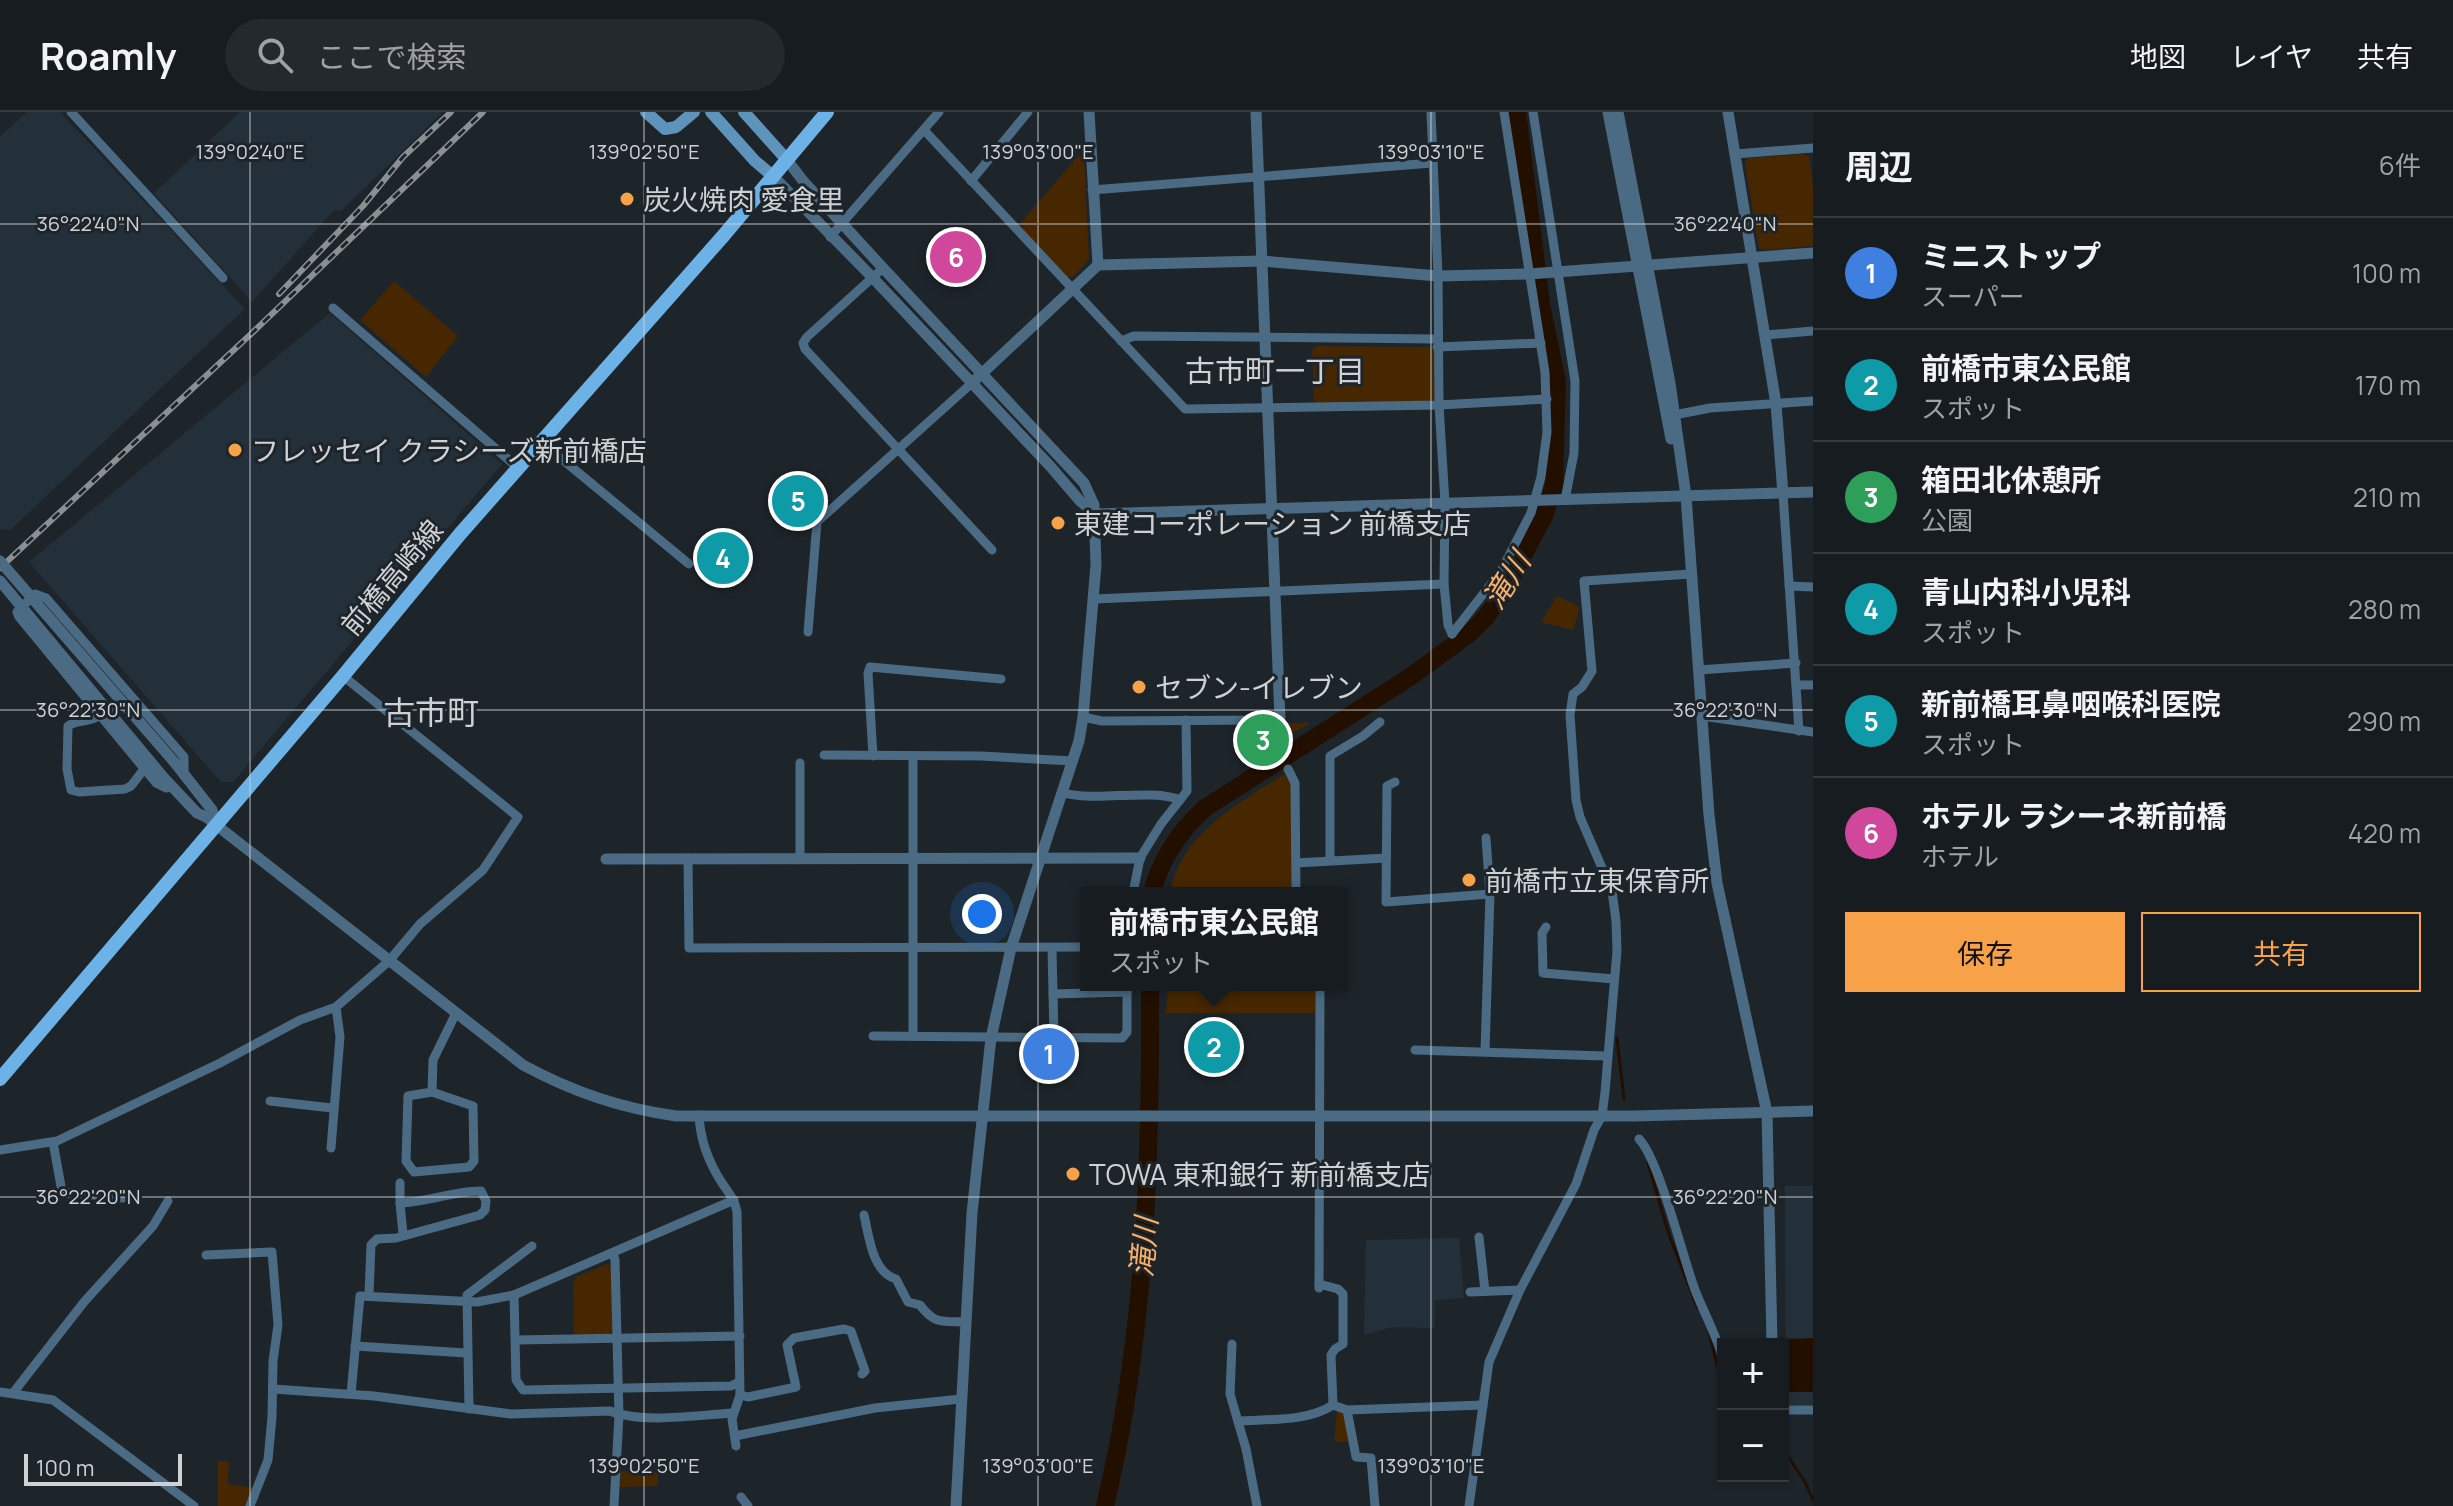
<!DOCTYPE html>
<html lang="ja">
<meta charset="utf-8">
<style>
:root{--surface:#161c20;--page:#23292d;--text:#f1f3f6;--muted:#9ea1a5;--line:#353a3e;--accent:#f7a148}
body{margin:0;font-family:Manrope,"Noto Sans JP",sans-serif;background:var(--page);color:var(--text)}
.controls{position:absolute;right:24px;bottom:24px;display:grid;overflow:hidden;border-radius:0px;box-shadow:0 2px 6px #0004}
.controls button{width:72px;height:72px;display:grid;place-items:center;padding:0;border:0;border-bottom:2px solid var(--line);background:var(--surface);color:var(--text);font:40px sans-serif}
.scale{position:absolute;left:24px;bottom:20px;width:158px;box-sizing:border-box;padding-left:8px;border:4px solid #ced2d5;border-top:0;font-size:22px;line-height:28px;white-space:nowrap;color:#ced2d5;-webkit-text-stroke:6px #1e252a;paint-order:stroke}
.you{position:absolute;left:982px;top:802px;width:28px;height:28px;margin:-20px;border:6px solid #fff;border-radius:50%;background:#1a73e8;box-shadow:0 0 0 12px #1a73e833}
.badge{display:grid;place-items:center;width:52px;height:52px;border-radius:50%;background:var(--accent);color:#fff;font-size:26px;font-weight:700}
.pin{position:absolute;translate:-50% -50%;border:4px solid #fff;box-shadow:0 2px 8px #0006}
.popup{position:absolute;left:1080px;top:775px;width:268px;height:104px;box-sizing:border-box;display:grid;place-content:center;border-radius:0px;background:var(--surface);filter:drop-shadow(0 2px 6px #0005);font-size:26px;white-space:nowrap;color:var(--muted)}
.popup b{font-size:30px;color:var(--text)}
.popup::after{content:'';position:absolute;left:50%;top:100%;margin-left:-16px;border:16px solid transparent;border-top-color:var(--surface)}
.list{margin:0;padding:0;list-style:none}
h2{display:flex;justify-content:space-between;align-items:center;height:104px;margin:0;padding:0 32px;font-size:34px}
h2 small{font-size:26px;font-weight:400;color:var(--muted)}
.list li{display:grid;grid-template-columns:52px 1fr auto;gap:24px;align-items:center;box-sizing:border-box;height:112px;padding:0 32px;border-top:2px solid var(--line)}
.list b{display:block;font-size:30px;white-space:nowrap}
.list p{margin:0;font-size:26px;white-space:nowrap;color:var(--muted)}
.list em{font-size:26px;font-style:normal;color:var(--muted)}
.actions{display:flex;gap:16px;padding:24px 32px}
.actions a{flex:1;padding:18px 0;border:2px solid var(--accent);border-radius:0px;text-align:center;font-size:28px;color:var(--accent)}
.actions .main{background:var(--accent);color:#111}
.icon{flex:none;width:44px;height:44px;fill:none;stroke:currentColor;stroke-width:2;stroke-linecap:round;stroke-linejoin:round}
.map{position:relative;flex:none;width:1813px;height:1394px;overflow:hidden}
header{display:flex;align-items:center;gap:48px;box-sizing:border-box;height:112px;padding:0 40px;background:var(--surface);border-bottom:2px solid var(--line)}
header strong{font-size:38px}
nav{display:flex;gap:44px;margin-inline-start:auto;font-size:28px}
.search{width:560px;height:72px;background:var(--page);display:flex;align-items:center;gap:20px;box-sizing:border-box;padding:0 28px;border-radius:44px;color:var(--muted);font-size:30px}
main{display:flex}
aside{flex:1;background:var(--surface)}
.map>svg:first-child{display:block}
</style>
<header>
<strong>Roamly</strong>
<div class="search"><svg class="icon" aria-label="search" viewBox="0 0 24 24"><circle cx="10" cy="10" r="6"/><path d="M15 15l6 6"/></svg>ここで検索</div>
<nav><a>地図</a><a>レイヤ</a><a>共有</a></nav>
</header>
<main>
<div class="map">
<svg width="1813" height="1394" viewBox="0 0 1813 1394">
<rect width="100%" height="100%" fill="#1e252a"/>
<!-- built -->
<g fill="#243039">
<path d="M27,0h33l185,197 -235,221 -10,-1v-392z"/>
<path d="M240,0h203l-102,99 -7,-1 -82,92 -98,-109z"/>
<path d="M330,201l172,151 -269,318h-12l-192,-220z"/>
<path d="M1785,1074h28v219h-23l-4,-4z"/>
<path d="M1459,1126l5,60 -29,2 -1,28 -41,-1 -29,8 2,-95z"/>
</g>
<!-- green -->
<g fill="#472702">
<path d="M1804,42l5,3 4,28v61l-49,4 -5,-2 -14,-85 3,-5z"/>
<path d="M1078,44l6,1 5,102 -16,18h-6l-45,-48 -1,-6z"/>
<path d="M394,169l64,55 -32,41 -66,-57z"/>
<path d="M1317,234l113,1 4,4 3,45 -5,5 -114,4 -4,-5 -2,-50z"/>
<path d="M1557,484l23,11 -7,23 -32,-8z"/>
<path d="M1255,611h56l-51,28 -4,-6 -10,5 -1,-14 10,-1z"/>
<path d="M1284,662l8,10 -1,109h-121c12,-61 67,-88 114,-119z"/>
<path d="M1168,873h147v28h-149z"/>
<path d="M607,1152l4,2 2,65 -5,4h-31l-3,-2 -1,-48 3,-8z"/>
<path d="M1337,1298l8,2 5,29 -16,1z"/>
<path d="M218,1349h11l-1,23 25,4 -8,18h-27z"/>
<path d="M621,1359l37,1v14l-38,1z"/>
</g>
<!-- water -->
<path fill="#230f00" d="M1813,1226v54h-24l-1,-53z"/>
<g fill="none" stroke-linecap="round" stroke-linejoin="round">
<!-- stream -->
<g stroke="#230f00" stroke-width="3">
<path d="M1617,926l7,61"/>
<path d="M1648,1051l20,69 29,75"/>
<path d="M1709,1220l14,56"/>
<path d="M1783,1337l22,33 8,18"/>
</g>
<!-- river -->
<g stroke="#230f00" stroke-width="18">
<path d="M1152,781c8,-33 28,-62 53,-85l205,-131 60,-44 16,-16 16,-22 42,-79 10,-30 3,-104 -16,-78 -24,-192"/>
<path d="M1105,1394c41,-171 46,-346 45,-521"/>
</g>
<!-- minor -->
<g stroke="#4b6b84" stroke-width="9">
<path d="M71,0l152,166"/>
<path d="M1431,0l7,164 1,129 6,98 -1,81 4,41 4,9"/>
<path d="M1533,0l42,269 -1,72 -9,47"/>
<path d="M924,18l261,279 254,-4 108,-6"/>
<path d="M1735,42l78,-6"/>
<path d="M971,69l57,-69"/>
<path d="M1092,78l340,-27"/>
<path d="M830,125l109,-125"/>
<path d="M883,156l-76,69 -4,6 2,6 187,201"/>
<path d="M333,196l184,159"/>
<path d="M1765,223l48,-4"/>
<path d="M1121,229l13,-5 303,3"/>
<path d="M1437,235l104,-4"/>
<path d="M1669,304l41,-8 103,-7"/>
<path d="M540,329l149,123"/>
<path d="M1783,382l16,237"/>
<path d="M1789,474l24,1"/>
<path d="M1094,487l350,-15"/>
<path d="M808,520l9,-110 155,-139"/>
<path d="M1452,522l49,-63 30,-58 10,-36 6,-45 -2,-60 -41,-260"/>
<path d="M1699,558l97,-7"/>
<path d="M1798,573h15"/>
<path d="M100,603c-10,8 -23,4 -32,11l-1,43 4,21 8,2 46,-3 6,-3 13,-17"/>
<path d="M1702,604l111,16"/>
<path d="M1083,605l19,4 178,-1"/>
<path d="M824,643l157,1 92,5"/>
<path d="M873,644l-5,-83 2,-6 131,12"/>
<path d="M913,644v280"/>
<path d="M800,651v95"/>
<path d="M1288,657l7,14 1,110"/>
<path d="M1395,670l-8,4 -1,116 104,-8"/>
<path d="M173,675l-7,1 -10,-5 -137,-166 -2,-5 18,-18 11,4 138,159v19"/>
<path d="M1063,681c35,9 88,-5 117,7"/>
<path d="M688,746l1,90 397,-1"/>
<path d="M1330,748v-104l33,-20 17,-14"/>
<path d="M1296,751l90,-5"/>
<path d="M1133,781l7,-35 21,-34 26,-33 -1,-71"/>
<path d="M1546,815l-4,6 1,40 71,6"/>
<path d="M1052,836l2,90"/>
<path d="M1053,882l74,-2"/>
<path d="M873,924l249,2 5,-6v-47"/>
<path d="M1415,938l191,6"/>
<path d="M1485,939l5,-157 -4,-56"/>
<path d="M432,980l-24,4 -2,65 8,11 55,-5 5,-6 -1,-55 -41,-14 1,-32 23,-47"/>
<path d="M270,989l62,7"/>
<path d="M699,1003c1,24 10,48 23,68 7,10 13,17 15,29l3,183 -8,24 4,27"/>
<path d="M1639,1027c20,20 44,119 56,151 9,23 21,44 28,69"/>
<path d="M53,1030l9,50 61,6"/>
<path d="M331,1036l9,-111 -4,-30"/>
<path d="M0,1038l57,-9 163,-78 80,-43 36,-13 53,-46 31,-37 63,-54 35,-53 -175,-141"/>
<path d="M400,1071v20"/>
<path d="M864,1103c5,21 8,57 32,64l12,23 12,3c15,20 22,16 46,17"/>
<path d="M1479,1125l6,54"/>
<path d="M613,1141l2,7 4,155 -5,91"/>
<path d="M206,1143l66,-3 6,73 -5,36 -1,56 -4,43 -18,46"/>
<path d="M1319,1172l19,5 5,5v50l-8,5 -4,6 2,50"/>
<path d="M1319,1176l1,-303"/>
<path d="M1470,1180l50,-2"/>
<path d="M369,1183l2,-50 6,-6 19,-1 84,-23 5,-5 1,-9 -5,-10c-27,0 -54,11 -81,12l3,31"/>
<path d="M514,1183l2,85 7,10 208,-4 6,-3"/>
<path d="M516,1228l224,-4"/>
<path d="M1232,1232l-2,50 16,55 11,57"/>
<path d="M355,1234l111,7"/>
<path d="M273,1277l101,7 137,18 99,-3c33,13 88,4 123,2"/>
<path d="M0,1280l53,8 141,106"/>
<path d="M13,1281l71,-91 69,-76 15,-25"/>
<path d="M351,1282l9,-98 117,6 37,-7 220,-95"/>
<path d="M740,1283l8,2 48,-10 -9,-42 7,-7 50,-9 7,2 14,40 -3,3"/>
<path d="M469,1297l-2,-114 65,-49"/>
<path d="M1347,1298l9,47 15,1 4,48"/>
<path d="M1783,1298h30"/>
<path d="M1238,1309c30,-2 69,1 95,-16l14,5 136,-5"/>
<path d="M735,1324l140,-28 86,-9"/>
<path d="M741,1385l7,9"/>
<path d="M1469,1394l20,-144 31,-72 56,-106 18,-54 8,-14 3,-24 12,-141 -1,-30 -4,-30 -32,-74 -4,-17 -6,-85 3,-21 9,-7 10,-16 -8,-90 107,-7"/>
</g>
<!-- tertiary -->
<g stroke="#4b6b84" stroke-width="11">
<path d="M1089,0l9,153"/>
<path d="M1256,0l24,608"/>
<path d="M1608,0l63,327"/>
<path d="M1618,0l52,271 16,113 23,319 8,68 50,230 5,231"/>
<path d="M1728,0l48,292 7,90"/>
<path d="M787,48l17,22 79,86 201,215 10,22 2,60 -13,152 -4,24 -68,207 -20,90 -19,175 -16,293"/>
<path d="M774,65l98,100 178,189 30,35 16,13 717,-22"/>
<path d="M975,268l123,-115 164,-4 176,15 91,-2 284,-21"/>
<path d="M176,652l36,46 4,14"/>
<path d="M164,666l33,35 9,4 317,248c50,27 97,43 153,51h959l178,-5"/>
<path d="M606,747l534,-1"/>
</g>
<!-- secondary -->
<g stroke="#5e93bc" stroke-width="12">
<path d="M646,0l19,17 11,-2 18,-15"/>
<path d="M711,0l44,49 19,16"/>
<path d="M744,0l43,48"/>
</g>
<!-- primary -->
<path stroke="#6db2e7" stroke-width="14" d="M0,967l343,-403 117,-142 264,-299 103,-123"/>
<defs>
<g id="rail">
<path d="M279,182l84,-88 40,-49 48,-45"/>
<path d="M0,456l252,-235 231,-221"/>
</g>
</defs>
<!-- rail casing -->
<use href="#rail" stroke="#8b9094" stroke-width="6"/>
<!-- rail -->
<use href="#rail" stroke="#1e252a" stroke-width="3" stroke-dasharray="9" stroke-linecap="butt"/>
<!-- tertiary-bridge -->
<g stroke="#4b6b84" stroke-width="11">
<path d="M0,449l176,203"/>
<path d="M0,469l164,197"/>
</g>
</g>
<!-- ticks -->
<path fill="none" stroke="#ced2d5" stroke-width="2" stroke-opacity="0.45" d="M250,0v1394M644,0v1394M1038,0v1394M1431,0v1394M0,112h1813M0,598h1813M0,1085h1813"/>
<!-- markers -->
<g fill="#f7a148" stroke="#1e252a" stroke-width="3">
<circle cx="627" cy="87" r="8"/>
<circle cx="235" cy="338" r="8"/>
<circle cx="1058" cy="411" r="8"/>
<circle cx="1139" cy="575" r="8"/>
<circle cx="1469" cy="768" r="8"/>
<circle cx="1073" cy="1062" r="8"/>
</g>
<g text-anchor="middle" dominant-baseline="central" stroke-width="6" stroke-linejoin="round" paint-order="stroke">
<!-- poi labels -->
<g font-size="28" fill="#ced2d5" stroke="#1e252a" text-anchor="start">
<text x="643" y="87">炭火焼肉 愛食里</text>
<text x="251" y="338">フレッセイ クラシーズ新前橋店</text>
<text x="1074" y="411">東建コーポレーション 前橋支店</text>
<text x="1155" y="575">セブン-イレブン</text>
<text x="1485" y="768">前橋市立東保育所</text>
<text x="1089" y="1062">TOWA 東和銀行 新前橋支店</text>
</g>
<!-- street labels -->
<g font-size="28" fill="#ced2d5" stroke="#1e252a">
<text transform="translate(391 465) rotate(-50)">前橋高崎線</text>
</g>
<!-- neighbourhood labels -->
<g font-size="30" fill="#ced2d5" stroke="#1e252a">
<text x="1275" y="258">古市町一丁目</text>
</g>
<!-- water labels -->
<g font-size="30" font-style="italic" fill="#f7af68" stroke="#1e252a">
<text transform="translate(1506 468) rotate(-58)">滝川</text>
<text transform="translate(1143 1135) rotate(-85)">滝川</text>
</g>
<!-- quarter labels -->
<g font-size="32" fill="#ced2d5" stroke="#1e252a">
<text x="431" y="600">古市町</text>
</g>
</g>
<g font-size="20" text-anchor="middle" fill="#ced2d5" stroke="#1e252a" stroke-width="6" stroke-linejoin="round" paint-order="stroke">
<text x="250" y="47">139°02'40"E</text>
<text x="644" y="47">139°02'50"E</text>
<text x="1038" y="47">139°03'00"E</text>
<text x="1431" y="47">139°03'10"E</text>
<text x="88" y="119">36°22'40"N</text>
<text x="1725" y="119">36°22'40"N</text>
<text x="88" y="605">36°22'30"N</text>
<text x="1725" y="605">36°22'30"N</text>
<text x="88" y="1092">36°22'20"N</text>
<text x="1725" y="1092">36°22'20"N</text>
<text x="644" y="1361">139°02'50"E</text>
<text x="1038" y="1361">139°03'00"E</text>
<text x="1431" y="1361">139°03'10"E</text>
</g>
</svg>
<div class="controls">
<button>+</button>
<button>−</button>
</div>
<div class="scale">100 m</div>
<div class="you"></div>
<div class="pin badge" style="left:1049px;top:942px;background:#3f7fe0">1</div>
<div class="pin badge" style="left:1214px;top:935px;background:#0f9aa8">2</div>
<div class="popup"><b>前橋市東公民館</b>スポット</div>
<div class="pin badge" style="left:1263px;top:628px;background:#2e9e5b">3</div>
<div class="pin badge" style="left:723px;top:446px;background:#0f9aa8">4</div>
<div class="pin badge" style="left:798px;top:389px;background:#0f9aa8">5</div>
<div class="pin badge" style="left:956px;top:145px;background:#d1479c">6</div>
</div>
<aside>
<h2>周辺<small>6件</small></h2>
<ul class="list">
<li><span class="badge" style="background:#3f7fe0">1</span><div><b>ミニストップ</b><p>スーパー</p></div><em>100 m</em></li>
<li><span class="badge" style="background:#0f9aa8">2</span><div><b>前橋市東公民館</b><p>スポット</p></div><em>170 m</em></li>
<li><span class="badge" style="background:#2e9e5b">3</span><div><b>箱田北休憩所</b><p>公園</p></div><em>210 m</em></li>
<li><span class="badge" style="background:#0f9aa8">4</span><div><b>青山内科小児科</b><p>スポット</p></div><em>280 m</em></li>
<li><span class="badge" style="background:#0f9aa8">5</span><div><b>新前橋耳鼻咽喉科医院</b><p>スポット</p></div><em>290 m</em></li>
<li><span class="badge" style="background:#d1479c">6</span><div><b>ホテル ラシーネ新前橋</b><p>ホテル</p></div><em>420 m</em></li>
</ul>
<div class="actions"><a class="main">保存</a><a>共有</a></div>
</aside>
</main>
